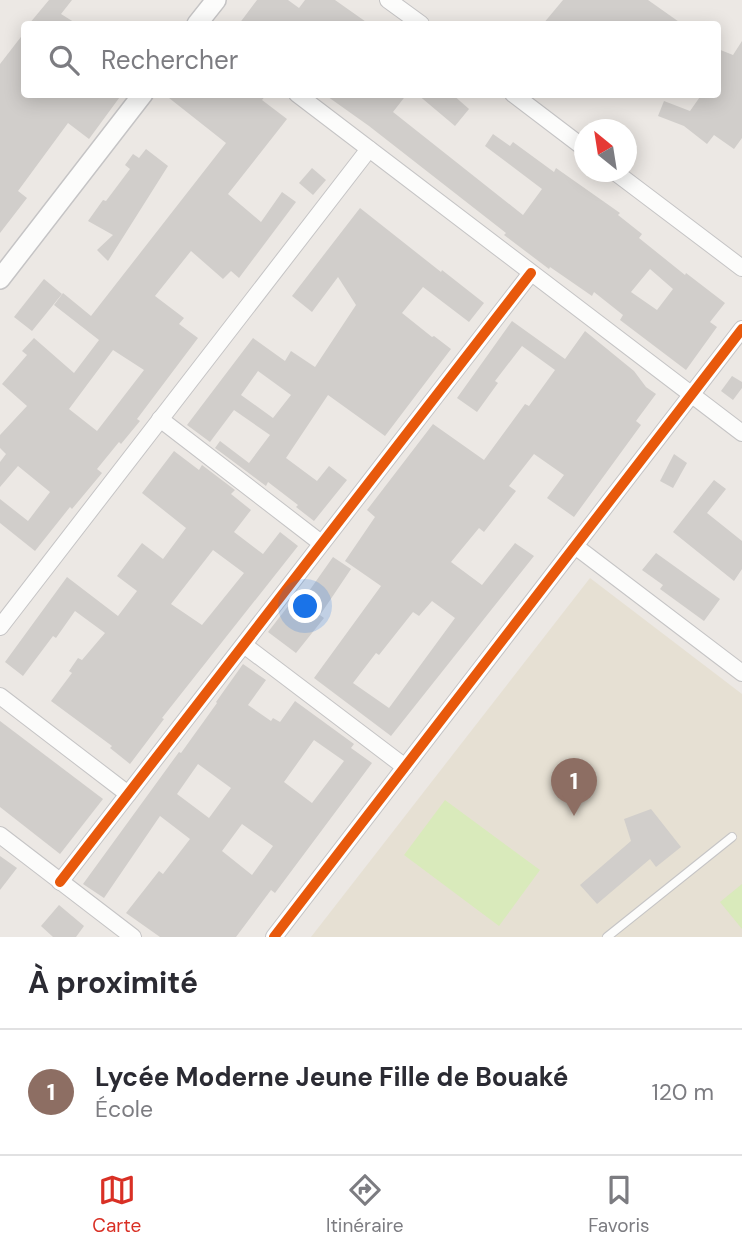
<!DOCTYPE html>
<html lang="fr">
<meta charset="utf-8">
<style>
:root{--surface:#fff;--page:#f7f7f7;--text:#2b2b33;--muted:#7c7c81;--line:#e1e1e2;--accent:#d93025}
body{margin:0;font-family:"DM Sans",sans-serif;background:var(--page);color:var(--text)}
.compass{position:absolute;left:574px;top:119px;width:63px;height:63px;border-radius:50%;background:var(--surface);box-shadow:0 4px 18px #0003;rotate:330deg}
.you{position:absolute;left:306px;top:607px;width:24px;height:24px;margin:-18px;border:5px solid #fff;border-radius:50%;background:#1a73e8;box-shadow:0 0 0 10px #1a73e833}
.badge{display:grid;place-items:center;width:46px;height:46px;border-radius:50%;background:var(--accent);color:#fff;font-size:23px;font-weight:700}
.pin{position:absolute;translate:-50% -58px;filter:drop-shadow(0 2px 4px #0008)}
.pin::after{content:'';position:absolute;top:37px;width:24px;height:21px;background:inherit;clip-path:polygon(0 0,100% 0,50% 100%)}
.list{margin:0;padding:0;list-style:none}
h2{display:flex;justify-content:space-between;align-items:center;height:91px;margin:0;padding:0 28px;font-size:30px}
h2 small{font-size:23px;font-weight:400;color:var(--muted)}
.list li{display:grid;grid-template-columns:46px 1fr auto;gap:21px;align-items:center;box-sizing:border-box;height:126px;padding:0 28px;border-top:2px solid var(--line)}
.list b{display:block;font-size:26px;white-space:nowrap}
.list p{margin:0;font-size:23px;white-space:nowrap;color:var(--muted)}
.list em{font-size:23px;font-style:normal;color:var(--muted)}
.icon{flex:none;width:38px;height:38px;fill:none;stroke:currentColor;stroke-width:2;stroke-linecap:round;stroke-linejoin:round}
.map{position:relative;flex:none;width:742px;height:937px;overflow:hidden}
.search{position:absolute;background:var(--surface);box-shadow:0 4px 18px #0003;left:21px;right:21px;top:21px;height:77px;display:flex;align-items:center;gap:18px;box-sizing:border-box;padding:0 24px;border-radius:7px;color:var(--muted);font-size:26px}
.sheet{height:217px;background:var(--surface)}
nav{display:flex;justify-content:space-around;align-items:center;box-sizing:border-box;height:98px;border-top:2px solid var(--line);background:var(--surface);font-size:19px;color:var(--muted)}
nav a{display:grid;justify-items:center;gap:4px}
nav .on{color:var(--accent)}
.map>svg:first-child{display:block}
</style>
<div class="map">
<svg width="742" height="937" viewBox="0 0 742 937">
<rect width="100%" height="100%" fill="#ece8e4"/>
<!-- education -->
<path fill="#e6e0d3" d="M590,578l152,116v243h-431z"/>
<!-- pitch -->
<g fill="#d9eabb">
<path d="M445,800l95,70 -41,56 -95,-71z"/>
<path d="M742,884v45l-22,-27z"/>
</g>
<!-- building -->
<g fill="#d1cecb" fill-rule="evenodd">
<path d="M49,0h23l-11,14 16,10h-48z"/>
<path d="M257,0h31l11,8 6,-8h30l34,24h-130z"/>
<path d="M563,0h85l34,24h-139z"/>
<path d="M24,33v61h98l-33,45 -21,-16 -50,68 9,7 -27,35v-169z"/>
<path d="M742,41v97l-8,11 -20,-14 -7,9 -23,-18 -26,-10 6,-15 26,10 12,-17h16v-45l15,6z"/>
<path d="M164,94h103l-5,6 25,19 -59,75 33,28 21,-30 14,10 -57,76 -8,-7 -8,8 -32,-28 -36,45 29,22 -5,6 19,14 -61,81 3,2 -19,23 -2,-2 -22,27 5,4 -30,36 -2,-2 -35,44 -35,-28v-24l28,22 22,-29 -32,-26 -18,21v-25l6,-8 -6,-6v-13l27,-29 -25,-22 25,-29 -5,-4 12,-13 40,35 25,-33 -45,-35 9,-12 28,23 135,-173zM113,350l31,20 -47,61 -28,-22z"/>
<path d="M324,94h83l-14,18 130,103 19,-26 -57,-43 8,-12 17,12 3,-4 41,30 2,-4 64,45 -2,2 24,19 -3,4 46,37 1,-2 39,30 -15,19 7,5 -31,43 -66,-50 3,-5 -29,-23 -2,4 -42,-29 -1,2 -45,-34 2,-2 -137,-107zM650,269l23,20 -16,21 -26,-18z"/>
<path d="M417,94h35l17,15 -14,17z"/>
<path d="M146,149l22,17 -60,95 -11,-11 16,-15 -25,-14 15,-21 3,1 24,-32 -5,-4 8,-11 6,4z"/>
<path d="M312,168l14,12 -13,15 -14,-12z"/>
<path d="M360,208l81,64 1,-2 42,33 -15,19 -46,-35 -21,26 30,24 2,-1 17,13 -66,87 -57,-41 -42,63 31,23 12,-15 18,14 -33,41 -18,-14 2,-2 -30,-23 -2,4 -51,-38 5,-7 29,22 21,-28 -36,-25 -24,32 -23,-17 66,-87 32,23 6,-10 24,16 41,-62 -18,-28 -26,35 -20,-16zM258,371l33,24 -18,23 -32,-23z"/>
<path d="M44,279l18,15 -30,37 -18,-14z"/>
<path d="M512,321l53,38 20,-28 49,40 12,16 10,7 -20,27 5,4 -67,92 -27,-19 17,-23 -30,-21 -25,32 7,5 -32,41 -5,-4 -28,34 31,23 33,-42 19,13 -143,180 -77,-58 67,-92 -36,-25 30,-44 -8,-7 66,-86 51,36 41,-56 4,2 26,-36 -33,-24 -27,35 3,2 -21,29 -20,-14zM432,601l23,17 -66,90 -36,-25 23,-30 3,2 34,-43 6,4z"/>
<path d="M732,376l10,6v6l-9,12 -12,-9z"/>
<path d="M174,451l25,19 3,-5 33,25 -4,4 20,16 -17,22 29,22 17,-22 18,14 -136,172 2,1 -34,45 -20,-16 2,-2 -61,-45 21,-28 -3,-2 9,-13 4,2 23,-27 -30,-22 -19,27 -3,-2 -30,40 -18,-14 62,-85 51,39 19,-25 -20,-15 25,-33 21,16 23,-31 -44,-35zM213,550l31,23 -42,52 -31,-21z"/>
<path d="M674,454l13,9 -14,25 -13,-7z"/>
<path d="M714,480l12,9 -19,24 35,28v28l-8,12 -61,-49z"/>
<path d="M656,553l64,46 -16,22 -44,-32 3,-4 -21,-15z"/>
<path d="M333,557l18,12 -31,46 4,3 -28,35 -28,-21 28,-36 6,5z"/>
<path d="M243,664l23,16 -18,25 23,16 2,-3 7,4 15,-21 59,43 -3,4 21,15 -97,130 -4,-3 -35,47h-76l-34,-24 33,-42 4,3 27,-35 -30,-23 -56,82 -21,-14 96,-132 2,1 36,-50 -1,-1zM314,740l30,21 -32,42 -28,-21zM198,764l33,24 -22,30 -32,-24zM242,824l31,22 -21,29 -30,-24z"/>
<path d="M0,721l103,78 -43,55 -60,-47z"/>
<path d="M651,809l30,38 -25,20 -6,-8 -53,45 -17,-19 51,-44 -7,-22z"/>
<path d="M0,856l17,12 -17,22z"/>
<path d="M59,905l25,21 -8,11h-23l-12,-11z"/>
</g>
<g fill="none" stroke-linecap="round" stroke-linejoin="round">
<defs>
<path id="service" d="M607,937l125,-100"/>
<g id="minor">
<path d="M388,0l33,24"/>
<path d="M297,94l445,339"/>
<path d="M513,94l71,54"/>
<path d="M615,172l127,96"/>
<path d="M160,419l161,124"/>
<path d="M575,546l167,127"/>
<path d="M0,627l369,-478"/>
<path d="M244,645l161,122"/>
<path d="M0,696l128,98"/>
<path d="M0,835l133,102"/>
<path d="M60,882l471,-609"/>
<path d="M274,937l468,-608"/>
</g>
<g id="tertiary">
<path d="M197,24l19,-24"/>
<path d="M0,279l143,-185"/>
</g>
</defs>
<!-- service casing -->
<use href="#service" stroke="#c5c4c5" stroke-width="10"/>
<!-- minor casing -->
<use href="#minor" stroke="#c5c4c5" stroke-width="18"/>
<!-- tertiary casing -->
<use href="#tertiary" stroke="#c5c4c5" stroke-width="22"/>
<!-- service -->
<use href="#service" stroke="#fcfcfb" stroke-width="8"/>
<!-- minor -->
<use href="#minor" stroke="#fcfcfb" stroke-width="16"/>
<!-- tertiary -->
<use href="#tertiary" stroke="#fcfcfb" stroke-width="19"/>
<defs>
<g id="cycleway">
<path d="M60,882l471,-609"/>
<path d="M274,937l468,-608"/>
</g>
</defs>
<!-- cycleway casing -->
<use href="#cycleway" stroke="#fff" stroke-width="15"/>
<!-- cycleway -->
<use href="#cycleway" stroke="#e8590c" stroke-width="10"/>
</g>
</svg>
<svg class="compass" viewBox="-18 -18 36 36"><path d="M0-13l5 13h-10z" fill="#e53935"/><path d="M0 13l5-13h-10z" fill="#7c7c81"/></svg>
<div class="you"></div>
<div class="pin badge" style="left:574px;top:816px;background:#8d6e63">1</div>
<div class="search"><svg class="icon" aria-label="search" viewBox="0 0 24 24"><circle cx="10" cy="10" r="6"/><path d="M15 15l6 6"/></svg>Rechercher</div>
</div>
<section class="sheet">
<h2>À proximité<small></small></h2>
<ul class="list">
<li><span class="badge" style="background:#8d6e63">1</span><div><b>Lycée Moderne Jeune Fille de Bouaké</b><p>École</p></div><em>120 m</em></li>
</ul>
</section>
<nav>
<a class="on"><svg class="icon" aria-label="map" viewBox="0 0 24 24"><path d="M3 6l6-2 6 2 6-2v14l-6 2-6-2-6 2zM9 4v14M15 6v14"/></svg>Carte</a>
<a><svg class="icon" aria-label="directions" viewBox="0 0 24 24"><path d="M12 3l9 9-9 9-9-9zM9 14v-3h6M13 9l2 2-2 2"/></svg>Itinéraire</a>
<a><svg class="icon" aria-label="saved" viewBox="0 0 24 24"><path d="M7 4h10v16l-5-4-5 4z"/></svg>Favoris</a>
</nav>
